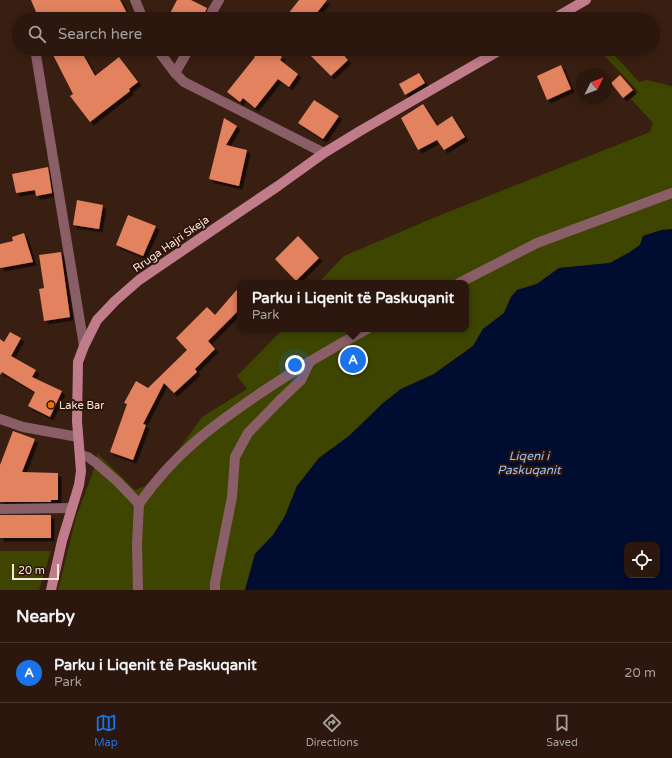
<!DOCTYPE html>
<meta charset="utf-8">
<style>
:root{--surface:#2b170d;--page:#332016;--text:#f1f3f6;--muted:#a69f9d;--line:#47362e;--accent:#1a73e8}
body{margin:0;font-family:"Varela Round",sans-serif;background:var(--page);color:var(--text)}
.controls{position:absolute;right:12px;bottom:12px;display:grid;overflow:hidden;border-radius:8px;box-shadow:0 2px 10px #0003}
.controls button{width:36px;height:36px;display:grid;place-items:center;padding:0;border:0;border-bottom:1px solid var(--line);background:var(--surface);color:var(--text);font:20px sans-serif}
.compass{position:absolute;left:576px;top:68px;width:36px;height:36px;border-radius:50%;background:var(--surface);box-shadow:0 2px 10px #0003;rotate:48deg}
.scale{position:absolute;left:12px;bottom:10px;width:47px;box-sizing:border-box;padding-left:4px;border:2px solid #f8e6dd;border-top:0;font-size:11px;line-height:14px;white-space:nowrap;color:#f8e6dd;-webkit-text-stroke:3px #2e1508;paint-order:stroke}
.you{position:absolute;left:295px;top:365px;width:14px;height:14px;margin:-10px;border:3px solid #fff;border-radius:50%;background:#1a73e8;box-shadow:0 0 0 6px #1a73e833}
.badge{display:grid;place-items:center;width:26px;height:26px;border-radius:50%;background:var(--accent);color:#fff;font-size:13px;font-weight:700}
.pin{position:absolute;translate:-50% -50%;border:2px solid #fff;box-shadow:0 1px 4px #0006}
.popup{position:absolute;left:237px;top:280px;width:232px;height:52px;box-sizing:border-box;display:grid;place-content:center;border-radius:8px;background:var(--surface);filter:drop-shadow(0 1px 3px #0005);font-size:13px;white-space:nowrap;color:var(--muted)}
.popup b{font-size:15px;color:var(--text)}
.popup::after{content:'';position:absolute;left:50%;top:100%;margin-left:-8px;border:8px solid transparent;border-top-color:var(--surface)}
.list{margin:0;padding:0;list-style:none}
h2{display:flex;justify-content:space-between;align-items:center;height:52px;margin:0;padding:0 16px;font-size:17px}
h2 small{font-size:13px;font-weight:400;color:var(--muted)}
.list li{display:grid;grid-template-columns:26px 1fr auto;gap:12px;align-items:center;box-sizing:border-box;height:60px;padding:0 16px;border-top:1px solid var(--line)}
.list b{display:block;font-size:15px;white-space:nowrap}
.list p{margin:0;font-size:13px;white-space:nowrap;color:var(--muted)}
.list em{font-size:13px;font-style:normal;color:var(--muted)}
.icon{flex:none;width:22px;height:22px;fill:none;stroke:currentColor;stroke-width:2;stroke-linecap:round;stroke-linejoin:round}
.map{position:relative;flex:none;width:672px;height:590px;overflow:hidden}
.search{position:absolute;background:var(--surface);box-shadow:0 2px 10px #0003;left:12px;right:12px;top:12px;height:44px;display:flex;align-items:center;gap:10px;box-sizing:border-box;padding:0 14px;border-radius:22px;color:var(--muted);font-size:15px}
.sheet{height:112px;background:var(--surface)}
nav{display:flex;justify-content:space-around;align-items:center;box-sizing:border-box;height:56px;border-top:1px solid var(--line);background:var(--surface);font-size:11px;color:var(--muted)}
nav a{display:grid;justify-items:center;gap:2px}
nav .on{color:var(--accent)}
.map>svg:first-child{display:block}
</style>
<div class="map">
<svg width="672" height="590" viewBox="0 0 672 590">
<defs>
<filter id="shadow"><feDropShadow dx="3.5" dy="3.5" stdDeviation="0" flood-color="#0009"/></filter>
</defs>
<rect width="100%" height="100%" fill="#391f11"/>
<!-- green -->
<g fill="#3e4501">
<path d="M598,49h11l30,33 8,-2 24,6 1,2v141l-10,1 -19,6 -3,9 -10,7 -20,11 -51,5 -22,16 -20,6 -6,7 -7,16 -21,16 -10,17 -39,28 -33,15 -52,47 -30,22 -22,28 -12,30 -12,19 -18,19 -10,36h-187l18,-73 17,-45 5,-18 37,36 11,-4 29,-31 27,-38 45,-28 -10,-13 46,-47h183v-46h-144l-1,-3 23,-24 94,-40 212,-84 3,-9 -22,-24 7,-8z"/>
<path d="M0,551h51l-12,39h-39z"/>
</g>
<!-- water -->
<path fill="#000c30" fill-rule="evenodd" d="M672,229v361h-427l10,-36 18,-19 12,-19 12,-30 22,-28 30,-22 34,-33 18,-14 33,-15 39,-28 10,-17 21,-16 7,-16 6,-7 20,-6 22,-16 51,-5 20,-11 10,-7 3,-9 19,-6zM627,545h30v30h-30z"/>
<!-- building -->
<g fill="#e3825f" filter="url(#shadow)">
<path d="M31,0h89l10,19h-91z"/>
<path d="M177,0h14l16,8 -5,11h-35z"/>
<path d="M299,0h28l-15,19h-28z"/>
<path d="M50,49h30l15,27 24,-19 19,25 -9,7 1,2 -40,31 -20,-26 3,-2z"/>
<path d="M259,49h13l10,8 -2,3 18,14 -9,13 -11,-8 -23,29 -12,-10 -3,4 -13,-10 28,-35 -1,-1z"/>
<path d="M304,49h34l10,11 -17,16z"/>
<path d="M561,65l10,24 -24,11 -10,-24z"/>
<path d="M419,73l6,10 -20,12 -6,-11z"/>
<path d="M620,75l13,15 -10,8 -12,-15z"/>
<path d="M314,100l25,16 -16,23 -25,-16z"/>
<path d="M423,104l14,22 15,-10 13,21 -21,13 -7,-10 -19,10 -17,-32z"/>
<path d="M224,118l13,8 -11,19 21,5 -8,36 -30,-7z"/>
<path d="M48,167l4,26 -16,3 -1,-6 -19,3 -4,-19z"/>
<path d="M77,200l26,5 -4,24 -26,-4z"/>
<path d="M128,215l28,11 -13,30 -27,-11z"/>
<path d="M24,233l9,29 -33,6v-24l13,-3 -1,-4z"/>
<path d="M298,236l21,22 -23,23 -21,-22z"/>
<path d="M61,252l9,65 -26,4 -5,-32 5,-1 -5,-33z"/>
<path d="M240,286v23l-32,32 7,8 -20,20 2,3 -23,21 -10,-10 -21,41 3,1 -13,35 -23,-8 17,-48 -3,-1 12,-22 12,7 39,-38 -11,-12 31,-31 8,8z"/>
<path d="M10,332l11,6 -10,18 25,14 -4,7 30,14 -12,26 -22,-11 7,-14 -33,-20 -2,3v-36l4,3z"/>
<path d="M13,431l22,8 -13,33 36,1v27h-7v2h-51v-37z"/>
<rect x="0" y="515" width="51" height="23"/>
</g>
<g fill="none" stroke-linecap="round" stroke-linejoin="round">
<!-- street -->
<g stroke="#895e67" stroke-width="10">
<path d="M135,0l8,19"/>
<path d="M208,19l11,-19"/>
<path d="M35,49l49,297"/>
<path d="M157,49l18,24 9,9 140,71"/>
<path d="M175,73l14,-24"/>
<path d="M459,283l78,-40 135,-50"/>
<path d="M0,419l23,8 55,10"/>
<path d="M80,455l8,2 7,5 23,20 21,22 -2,40 1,46"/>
<path d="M139,504c35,-51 76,-80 126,-114 33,-22 67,-42 102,-61"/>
<path d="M0,509l72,-1"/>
<path d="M215,590v-7l17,-86 3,-40 13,-24 33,-34 20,-19 9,-19"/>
</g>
<!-- secondary -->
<g stroke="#c17c8b" stroke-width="10">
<path d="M553,19l33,-19"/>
<path d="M51,590l11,-49 17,-56 2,-14 -4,-50 1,-59 6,-16 13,-26 18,-19 24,-21 78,-53 61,-41 46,-33 36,-22 142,-82"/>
</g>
</g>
<!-- markers -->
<circle fill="#e8710a" stroke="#2e1508" stroke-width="1.5" cx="51" cy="405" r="4"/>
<g text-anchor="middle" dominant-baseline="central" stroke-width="4" stroke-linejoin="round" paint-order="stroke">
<!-- street labels -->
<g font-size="11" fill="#f8e6dd" stroke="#2e1508">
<text transform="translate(171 244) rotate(-35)">Rruga Hajri Skeja</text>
</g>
<!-- poi labels -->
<g font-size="11" fill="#f8e6dd" stroke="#2e1508" text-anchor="start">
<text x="59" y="405">Lake Bar</text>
</g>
<!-- water labels -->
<g font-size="12" font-style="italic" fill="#97c2fd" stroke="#2e1508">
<text x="529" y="456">Liqeni i<tspan x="529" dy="14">Paskuqanit</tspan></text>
</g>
</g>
</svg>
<div class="controls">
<button><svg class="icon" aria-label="locate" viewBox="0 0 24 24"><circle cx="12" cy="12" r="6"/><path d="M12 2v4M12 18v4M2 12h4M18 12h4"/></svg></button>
</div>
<svg class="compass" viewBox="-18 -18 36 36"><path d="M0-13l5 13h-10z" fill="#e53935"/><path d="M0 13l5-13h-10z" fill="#a69f9d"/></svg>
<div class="scale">20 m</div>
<div class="you"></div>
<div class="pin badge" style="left:353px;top:360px">A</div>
<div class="popup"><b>Parku i Liqenit të Paskuqanit</b>Park</div>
<div class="search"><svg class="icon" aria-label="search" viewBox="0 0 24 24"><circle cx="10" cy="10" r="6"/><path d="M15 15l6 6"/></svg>Search here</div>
</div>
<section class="sheet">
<h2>Nearby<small></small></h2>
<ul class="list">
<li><span class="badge">A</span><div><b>Parku i Liqenit të Paskuqanit</b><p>Park</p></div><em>20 m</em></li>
</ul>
</section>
<nav>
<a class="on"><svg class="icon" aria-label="map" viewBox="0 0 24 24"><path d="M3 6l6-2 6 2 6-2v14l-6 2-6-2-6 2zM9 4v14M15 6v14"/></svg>Map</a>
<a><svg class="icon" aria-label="directions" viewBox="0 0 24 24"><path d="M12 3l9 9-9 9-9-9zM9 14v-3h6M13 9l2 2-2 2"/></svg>Directions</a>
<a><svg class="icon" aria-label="saved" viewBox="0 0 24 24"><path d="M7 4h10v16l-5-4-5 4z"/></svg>Saved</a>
</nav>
